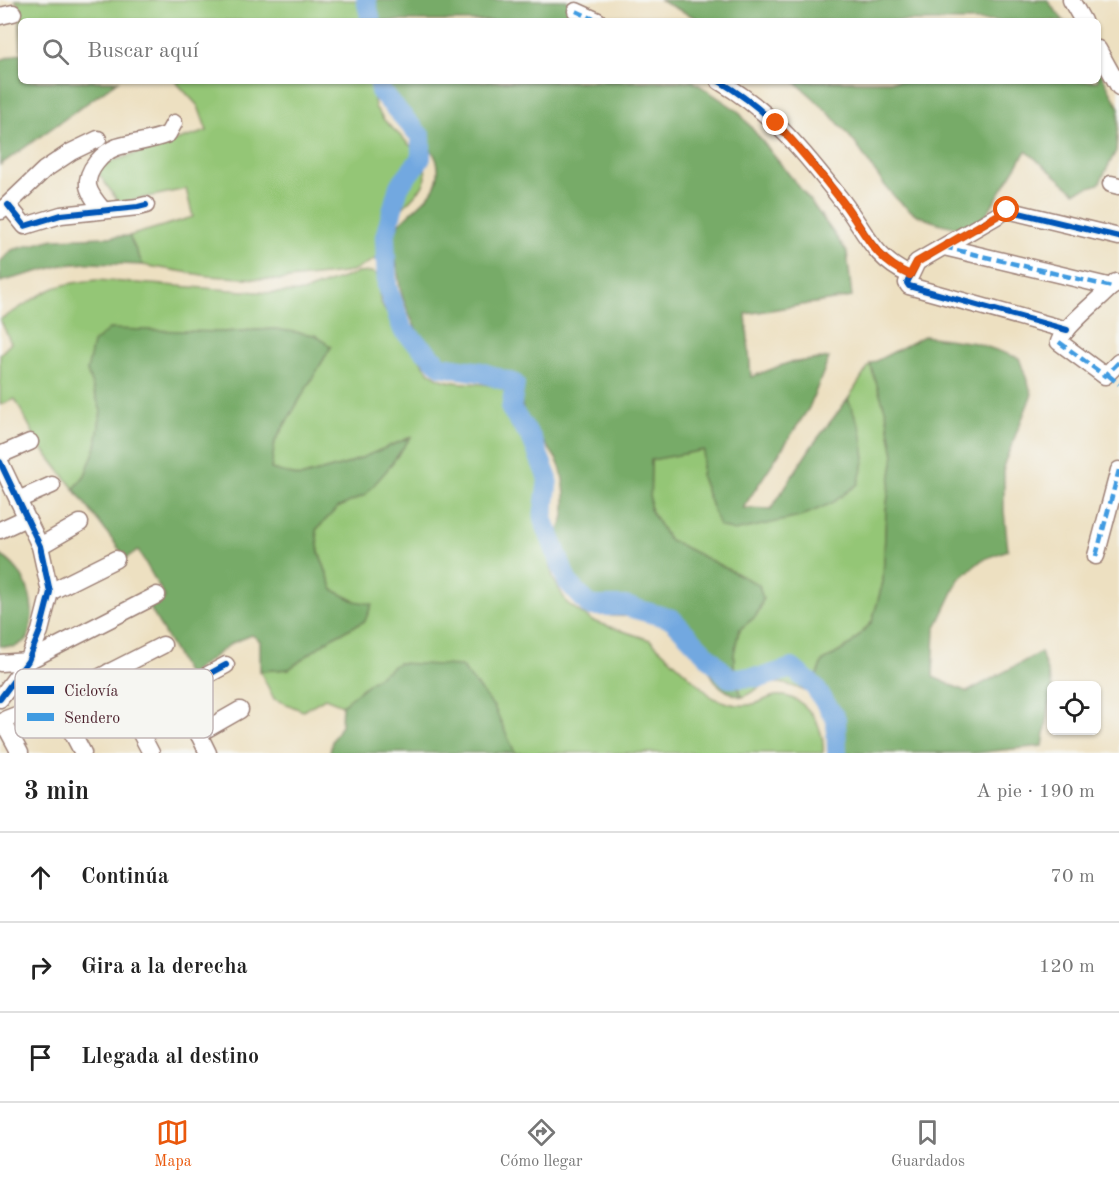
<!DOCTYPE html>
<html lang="es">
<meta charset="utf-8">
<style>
:root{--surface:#fff;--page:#f6f6f6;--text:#222;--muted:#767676;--line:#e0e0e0;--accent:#ea580c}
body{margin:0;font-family:"Old Standard TT",serif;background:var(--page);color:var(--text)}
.controls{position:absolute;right:18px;bottom:18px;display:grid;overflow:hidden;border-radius:9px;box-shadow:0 2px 4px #0004}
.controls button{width:54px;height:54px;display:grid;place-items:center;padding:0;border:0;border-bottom:2px solid var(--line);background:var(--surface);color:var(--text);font:30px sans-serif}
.stop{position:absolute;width:18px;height:18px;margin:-14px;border:4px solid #ea580c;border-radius:50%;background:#fff}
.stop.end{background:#ea580c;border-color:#fff;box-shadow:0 2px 6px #0008}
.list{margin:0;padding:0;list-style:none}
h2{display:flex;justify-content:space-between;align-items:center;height:78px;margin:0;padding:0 24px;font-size:26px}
h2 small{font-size:20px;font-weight:400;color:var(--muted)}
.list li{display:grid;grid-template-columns:39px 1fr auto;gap:18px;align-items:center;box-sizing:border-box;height:90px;padding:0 24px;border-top:2px solid var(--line)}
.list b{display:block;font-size:22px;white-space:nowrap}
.list em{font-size:20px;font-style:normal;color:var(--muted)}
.icon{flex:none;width:33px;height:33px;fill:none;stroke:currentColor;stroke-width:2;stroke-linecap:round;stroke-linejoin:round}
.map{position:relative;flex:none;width:1119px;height:753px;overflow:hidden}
.search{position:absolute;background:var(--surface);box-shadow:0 2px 4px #0004;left:18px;right:18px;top:18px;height:66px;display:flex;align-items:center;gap:15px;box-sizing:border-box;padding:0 21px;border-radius:9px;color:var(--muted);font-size:22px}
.sheet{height:348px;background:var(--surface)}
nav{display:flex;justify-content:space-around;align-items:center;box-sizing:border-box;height:84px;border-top:2px solid var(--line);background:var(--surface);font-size:16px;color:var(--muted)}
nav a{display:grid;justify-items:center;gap:3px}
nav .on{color:var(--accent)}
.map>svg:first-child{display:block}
</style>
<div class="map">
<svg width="1119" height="753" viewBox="0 0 1119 753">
<rect width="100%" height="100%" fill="#f6f6f2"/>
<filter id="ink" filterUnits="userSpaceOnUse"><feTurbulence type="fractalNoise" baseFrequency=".0167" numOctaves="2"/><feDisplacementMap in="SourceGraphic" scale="12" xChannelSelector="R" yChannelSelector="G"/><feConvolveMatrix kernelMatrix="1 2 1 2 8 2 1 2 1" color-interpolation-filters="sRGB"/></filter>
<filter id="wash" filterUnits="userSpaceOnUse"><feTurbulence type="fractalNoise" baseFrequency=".008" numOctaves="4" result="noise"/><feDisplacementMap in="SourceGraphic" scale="24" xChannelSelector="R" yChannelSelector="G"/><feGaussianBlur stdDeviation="1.35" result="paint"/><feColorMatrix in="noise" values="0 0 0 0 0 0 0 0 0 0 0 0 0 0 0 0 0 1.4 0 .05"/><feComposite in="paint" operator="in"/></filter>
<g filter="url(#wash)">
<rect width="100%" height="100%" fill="#ede0c1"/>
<!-- green -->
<g fill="#94c676" stroke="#6f7250" stroke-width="1.5">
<path d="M15,0h347l3,21h-344v29l-2,-45z"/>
<path d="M175,81h197l3,26 9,13 34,33 7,13 1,12 -4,9 -24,26 -21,45 -20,11 -13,4 -65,7 -71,-4 -65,-11 -14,-29 64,-19 -7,-28 -67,14 -25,-36 113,-36 -9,-25z"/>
<path d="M372,272l6,3c0,10 0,23 5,32 5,10 15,17 21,25 12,16 17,39 37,47 20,8 44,0 64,12l3,23 5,14 34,40 5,10 1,21 -7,44 7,35 14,25 26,18 57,19 62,57c14,7 30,11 45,6 6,-2 12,-6 18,-7 29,-4 51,31 48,57h-308l-21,-46 -65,-41 -31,-3 -29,20 -27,22 -17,-7 -22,13 -29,-12 -14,-28 29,-2 42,-31 34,-17 -10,-20 -22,-11 -14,-38 -3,-22 21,-22 28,-13 44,-57 -62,26 -47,13 -29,-8 4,-28 56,-94 -56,-18 -52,3 -136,39 14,40 -5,36 -11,28 -11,14 -34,-43 -25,-47 -15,6v-51l11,-11 -11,-24c19,-9 35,-23 54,-31 14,-5 29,-7 43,-8l174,13 32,-1 54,-19z"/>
<path d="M870,364l16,48 8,43 -8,55 -3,72 -11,40 -23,24 -27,16 -12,31c-13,-5 -28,-13 -42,-9 -9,2 -17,10 -26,13 -7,-21 -13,-43 -3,-65 1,-4 6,-7 10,-10 14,-11 15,-21 10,-37l-91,-46 -18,-30 1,-49 53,-10 -3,27 18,49 81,-9 61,-87 -13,-31z"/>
</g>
<!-- forest -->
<g fill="#77ab67" stroke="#606549" stroke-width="1.5">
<path d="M373,0h194l3,10 14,11h-208z"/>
<path d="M659,0h388l17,21h-362z"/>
<path d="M21,53v28h97l-118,84v-105z"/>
<path d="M1098,67l21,41 -3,43 -17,33 -24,8 -49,-41 -50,80c-22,-4 -43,-7 -62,-18 -25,-15 -42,-47 -59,-70 -18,-23 -38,-43 -61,-62h304z"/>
<path d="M383,81h310l45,30 74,92 35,49 5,45 -106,17 5,63 37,-14 41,-5 -20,50 -66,100 28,1 40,-62 37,-48 13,31 4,28 -7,26 -26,19 -32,14 -66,14 -15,-5 -18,-49 3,-27 -53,10 -1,49 18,30 91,46 4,14 -7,17 -17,14 -5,24v20l8,23c-43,-11 -29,-43 -53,-68 -4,-3 -12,-5 -17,-7 -19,-9 -38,-5 -58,-6 -9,0 -13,-5 -20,-9 -4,-2 -9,-3 -13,-5 -7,-5 -13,-18 -18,-26 -5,-10 -9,-25 -8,-35 2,-9 8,-17 9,-26 3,-14 0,-32 -3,-45 -6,-20 -26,-34 -36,-53 -4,-8 -4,-29 -10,-34 -7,-6 -22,-6 -31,-8 -8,-1 -18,-2 -27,-4 -29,-9 -43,-44 -53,-70 -5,-12 -5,-23 -7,-35 -1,-8 -6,-15 -5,-22 1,-31 44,-39 46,-70 3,-28 -27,-38 -42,-55 -8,-9 -12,-26 -13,-38z"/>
<path d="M129,236l14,29 -55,-2 -25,2 -63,17v-20l12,-12 42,-11z"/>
<path d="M109,329l114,3 52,-3 40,6 16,12 -56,94 -4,28 29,8 47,-13 64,-27 -24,33 -22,25 -28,13 -21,22 3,22 14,38 22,11 17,3 -7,17 -34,17 -42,31 -29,2v-30l-8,-6 -20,8 -44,33 -39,-70 16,-9 -27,-47 -12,8 -52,-69 11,-14 11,-28 5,-36 -14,-40 6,-28z"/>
<path d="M924,336l52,7 43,15 13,36 -28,70v47l4,39 -26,10 -23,19 -24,51 -2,47 34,15 74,-40 11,35 -9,59 -68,7h-130c2,-30 -10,-46 -35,-60l12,-31 27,-16 23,-24 11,-40 3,-72 8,-55 -8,-43 -16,-48z"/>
<path d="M0,555c20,11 31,33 32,56 1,9 -3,19 -4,28l-13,8 -15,-1z"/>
<path d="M398,663l63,3 33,41 21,46h-185l2,-12 9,-16 1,-20 27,-22z"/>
</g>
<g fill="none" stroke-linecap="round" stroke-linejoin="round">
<!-- river -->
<g stroke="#72a8e0" stroke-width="20">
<path d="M366,0l5,21"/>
<path d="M380,81v10l41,46v21l-22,28 -14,51 2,50 16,43 38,36 40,6 34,12 -4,25 21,30 16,40 -5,39 24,63 23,25h35l47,13 57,59 34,-1 29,-9 22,18 22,33 1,34"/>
</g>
</g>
</g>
<g filter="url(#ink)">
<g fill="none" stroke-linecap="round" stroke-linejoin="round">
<defs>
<g id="minor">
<path d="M1071,0l12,21"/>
<path d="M576,11l22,10"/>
<path d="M0,16l13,-3"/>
<path d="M1098,49l21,38"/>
<path d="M719,81c53,31 86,72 124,121 22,29 31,57 67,73"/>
<path d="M1111,184l8,2"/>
<path d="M8,205l17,21 36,-11 77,-8 8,-2"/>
<path d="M103,210c-6,-7 -13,-15 -15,-24 -2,-16 15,-34 29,-39 17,-5 35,-6 51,-13l6,-11"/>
<path d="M1,211l43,-41 27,-18 27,-13"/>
<path d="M944,247l168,40"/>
<path d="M1116,282c-13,15 -52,44 -57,60l46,34 14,-14"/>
<path d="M1067,330l-158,-44 -2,-3 10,-21 90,-52 112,27"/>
<path d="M0,455l30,-13"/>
<path d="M0,462l40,84 10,46 -10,39 -12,30 -28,38"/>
<path d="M18,500l34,-15"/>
<path d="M0,530l26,-12"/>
<path d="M40,546l40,-23"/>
<path d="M1096,556l23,-86"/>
<path d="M50,592l66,-33"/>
<path d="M0,663l28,-2 129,-66"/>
<path d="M109,672l42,81"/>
<path d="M178,692l30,61"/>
<path d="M55,700l28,53"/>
<path d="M132,716l94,-51"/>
<path d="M198,734l42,-24"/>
<path d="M20,753l-15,-28 1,-6 49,-19 108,-55"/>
</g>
</defs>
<!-- minor casing -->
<use href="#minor" stroke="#9c8076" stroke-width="19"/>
<!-- minor -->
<use href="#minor" stroke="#fff" stroke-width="16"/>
<!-- quiet -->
<g stroke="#409be1" stroke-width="4.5" stroke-dasharray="9 4.5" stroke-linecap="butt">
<path d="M576,11l22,10"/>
<path d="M944,247l168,40"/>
<path d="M1059,342l46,34 14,-14"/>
<path d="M1108,375l11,9"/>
<path d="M1096,556l23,-86"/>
</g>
<defs>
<g id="cycleway">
<path d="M719,81c53,31 86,72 124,121 22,29 31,57 67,73"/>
<path d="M8,205l17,21 36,-11 77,-8 8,-2"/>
<path d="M1067,330l-158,-44 -2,-3 10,-21 90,-52 112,27"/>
<path d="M0,462l40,84 10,46 -10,39 -12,30 -28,38"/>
<path d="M132,716l94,-51"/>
</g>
</defs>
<!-- cycleway casing -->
<use href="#cycleway" stroke="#f6f6f2" stroke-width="10"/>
<!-- cycleway -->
<use href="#cycleway" stroke="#0057b8" stroke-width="6"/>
</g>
</g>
<g fill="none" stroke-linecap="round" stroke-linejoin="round" filter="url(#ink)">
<!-- route -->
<path stroke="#ea580c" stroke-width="8" d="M776,123c23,25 45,51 66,78 23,30 31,58 68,74l7,-13 90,-52"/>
</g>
<!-- legend -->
<rect x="15" y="669" width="198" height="69" rx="9" fill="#f6f6f2" stroke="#c2b6b6" stroke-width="1.5"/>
<rect x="27" y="686" width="27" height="8" fill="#0057b8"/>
<rect x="27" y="713" width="27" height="8" fill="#409be1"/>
<g font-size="16" fill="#4a1f2b">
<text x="64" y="696">Ciclovía</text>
<text x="64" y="723">Sendero</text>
</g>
</svg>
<div class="controls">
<button><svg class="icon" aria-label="locate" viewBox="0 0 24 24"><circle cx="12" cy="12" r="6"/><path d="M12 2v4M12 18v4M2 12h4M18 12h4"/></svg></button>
</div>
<div class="stop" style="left:1007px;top:210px"></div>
<div class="stop end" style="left:776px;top:123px"></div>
<div class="search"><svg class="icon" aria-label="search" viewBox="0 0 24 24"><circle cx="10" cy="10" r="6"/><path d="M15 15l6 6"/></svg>Buscar aquí</div>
</div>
<section class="sheet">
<h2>3 min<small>A pie · 190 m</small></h2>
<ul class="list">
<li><svg class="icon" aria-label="ahead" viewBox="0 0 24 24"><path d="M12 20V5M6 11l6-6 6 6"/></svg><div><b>Continúa</b></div><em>70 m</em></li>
<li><svg class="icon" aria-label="right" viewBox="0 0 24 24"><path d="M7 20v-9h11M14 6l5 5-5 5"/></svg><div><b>Gira a la derecha</b></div><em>120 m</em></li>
<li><svg class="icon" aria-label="arrive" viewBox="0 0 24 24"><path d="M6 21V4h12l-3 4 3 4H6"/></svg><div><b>Llegada al destino</b></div></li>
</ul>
</section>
<nav>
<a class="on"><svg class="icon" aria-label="map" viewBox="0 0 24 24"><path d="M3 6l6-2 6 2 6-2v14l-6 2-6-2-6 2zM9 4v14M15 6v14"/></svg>Mapa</a>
<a><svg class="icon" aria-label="directions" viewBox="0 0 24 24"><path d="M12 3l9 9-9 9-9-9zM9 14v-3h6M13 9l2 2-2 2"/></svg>Cómo llegar</a>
<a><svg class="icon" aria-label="saved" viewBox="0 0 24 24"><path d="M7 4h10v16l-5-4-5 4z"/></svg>Guardados</a>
</nav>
